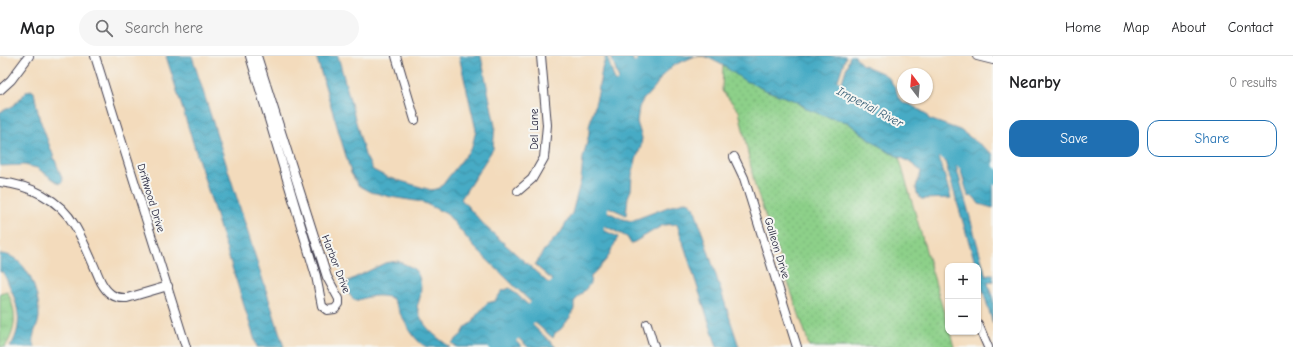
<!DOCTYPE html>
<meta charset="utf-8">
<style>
:root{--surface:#fff;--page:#f6f6f6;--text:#202124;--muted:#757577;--line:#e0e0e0;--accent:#1f6fb2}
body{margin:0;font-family:"Comic Neue",sans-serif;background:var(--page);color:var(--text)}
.controls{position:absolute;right:12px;bottom:12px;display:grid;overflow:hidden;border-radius:8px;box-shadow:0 1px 3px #0004}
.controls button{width:36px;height:36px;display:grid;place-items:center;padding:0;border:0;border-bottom:1px solid var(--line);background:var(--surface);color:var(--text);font:20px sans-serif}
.compass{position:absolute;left:897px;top:12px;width:36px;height:36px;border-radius:50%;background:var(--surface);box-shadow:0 1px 3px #0004;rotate:344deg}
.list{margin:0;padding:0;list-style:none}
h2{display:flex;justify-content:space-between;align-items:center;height:52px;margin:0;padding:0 16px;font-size:17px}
h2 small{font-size:13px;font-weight:400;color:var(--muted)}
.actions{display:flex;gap:8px;padding:12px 16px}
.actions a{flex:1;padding:9px 0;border:1px solid var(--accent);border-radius:12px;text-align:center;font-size:14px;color:var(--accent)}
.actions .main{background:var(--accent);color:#fff}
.icon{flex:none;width:22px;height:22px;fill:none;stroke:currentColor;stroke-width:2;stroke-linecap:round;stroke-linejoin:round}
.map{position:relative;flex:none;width:993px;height:291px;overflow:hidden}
header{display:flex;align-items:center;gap:24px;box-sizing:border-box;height:56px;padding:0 20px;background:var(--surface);border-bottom:1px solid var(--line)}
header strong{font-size:19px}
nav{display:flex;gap:22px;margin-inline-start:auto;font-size:14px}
.search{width:280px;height:36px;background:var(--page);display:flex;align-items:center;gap:10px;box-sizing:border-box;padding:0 14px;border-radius:22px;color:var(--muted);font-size:15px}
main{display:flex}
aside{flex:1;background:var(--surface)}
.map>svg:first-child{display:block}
</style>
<header>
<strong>Map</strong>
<div class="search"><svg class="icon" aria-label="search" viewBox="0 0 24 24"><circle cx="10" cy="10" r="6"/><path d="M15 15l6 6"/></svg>Search here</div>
<nav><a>Home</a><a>Map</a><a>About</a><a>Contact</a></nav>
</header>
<main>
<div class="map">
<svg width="993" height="291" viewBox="0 0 993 291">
<defs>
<pattern id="grass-dots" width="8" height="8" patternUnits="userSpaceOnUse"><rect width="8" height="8" fill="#8dd089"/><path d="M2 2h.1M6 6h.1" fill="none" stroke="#79b277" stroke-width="1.8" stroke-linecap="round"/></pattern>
<pattern id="wetland-marsh" width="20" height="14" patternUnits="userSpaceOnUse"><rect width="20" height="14" fill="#8dd089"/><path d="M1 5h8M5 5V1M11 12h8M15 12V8" fill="none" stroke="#79b277"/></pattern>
<pattern id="water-waves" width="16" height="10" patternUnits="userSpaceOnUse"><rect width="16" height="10" fill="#46abc5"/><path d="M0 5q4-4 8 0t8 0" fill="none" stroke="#3a8ba1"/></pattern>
</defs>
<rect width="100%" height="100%" fill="#f6f6f2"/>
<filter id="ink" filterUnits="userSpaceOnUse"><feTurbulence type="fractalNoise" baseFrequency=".025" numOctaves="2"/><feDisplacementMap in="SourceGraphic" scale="8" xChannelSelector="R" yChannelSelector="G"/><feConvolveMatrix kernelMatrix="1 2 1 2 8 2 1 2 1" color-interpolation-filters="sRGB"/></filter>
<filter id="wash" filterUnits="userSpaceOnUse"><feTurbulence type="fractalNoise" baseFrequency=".012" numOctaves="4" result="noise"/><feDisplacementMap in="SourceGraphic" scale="16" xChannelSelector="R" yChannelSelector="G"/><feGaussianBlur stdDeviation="0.9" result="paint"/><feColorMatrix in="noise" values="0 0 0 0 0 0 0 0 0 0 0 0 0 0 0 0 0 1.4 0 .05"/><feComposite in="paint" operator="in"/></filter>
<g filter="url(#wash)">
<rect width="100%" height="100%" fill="#f3dbbc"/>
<!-- grass -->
<path fill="url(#grass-dots)" stroke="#587962" d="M723,10l42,24 31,11 6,5 29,12 16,4 38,28 14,7 49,170v5h2l4,15h-145l-3,-12 -51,-149 -16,-75 -17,-20z"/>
<!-- wetland -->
<path fill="url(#wetland-marsh)" stroke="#587962" d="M7,235c10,21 10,37 -2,56h-5v-54z"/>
<!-- water -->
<g fill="url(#water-waves)" stroke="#346680">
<path d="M166,0h26l92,291h-27z"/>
<path d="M316,0h22l27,99 8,15 14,7 44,13 9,-2 32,-41 4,-17 -17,-74h22l14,70 -2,23 -32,50 26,29 68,61 -18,19 -63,-61 -27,-33 -25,-12 -31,-5 -20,-5 -13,-7 -7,-12z"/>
<path d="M606,0h1l11,35 2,3 5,-1 16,-21 -5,-16h59l-21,9 -11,10 -9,13 -11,12 -4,7 -2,15 5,16 -1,8 -5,14 -4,15 -1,15 -3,7 -2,18 -26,-12 -3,1c-3,6 -6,17 -2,22l23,11 -11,22 -16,17 -1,8 -16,18v7l-3,7 -10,13 -6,4 -2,5 -27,-23 -3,1 -15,16 2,4 12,11h-65l-5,-4 10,-9 4,-7 6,-4 4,-7 11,-13 8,-2 7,-10 8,-3 27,25 3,-2 19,-20 1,-3 -2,-3 -23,-20 9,-15 17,-18 11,-19 9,-33 2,-22 6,-24v-7l9,-34 4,-24z"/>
<path d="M611,0h21l4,15 -14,18z"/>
<path d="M696,0h70l1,6 69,31 3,-1 11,-36h5l6,8 21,9 6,4 8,12 2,8 5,6 8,2 14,8 4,6 31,11 33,24v54l-14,-4 -5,-7 -6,-1 -12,-43 -16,-9 -3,1v5l14,48 -30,1c-10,-12 -2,-15 0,-28l-13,-10 -23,-11 -38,-28 -16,-4 -22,-8 -13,-9 -31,-11 -23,-11 -18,-13 -13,-7 -8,-3z"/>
<path d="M770,0h76l-11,33 -65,-30z"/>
<path d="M31,34l3,2 5,25 11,30 13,34 -3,3 -23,-16 -13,-3 -24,1v-54l13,-6 14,-15z"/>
<path d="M941,92l12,7 33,121 7,-2v7l-5,2 5,17v24l-15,-50v-8h-2z"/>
<path d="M687,145l7,6 45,140h-22l-40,-123 -14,1 -32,19 -4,-7 -30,-15 3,-14 20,10 11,3 37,-14z"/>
<path d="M0,198c27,0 40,40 39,63 -1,13 -9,15 -4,30h-25c17,-26 5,-50 -7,-75h-3z"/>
<path d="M398,205c5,3 13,5 17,9 8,8 7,27 2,36 4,20 17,29 33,41 -7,0 -15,0 -22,0 -15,-3 -29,-37 -36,-49 -15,-4 -22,-2 -37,3l-8,-9 1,-11 37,-18z"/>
<path d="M526,263l30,28h-28l-15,-14z"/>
</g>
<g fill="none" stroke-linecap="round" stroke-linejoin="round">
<!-- river -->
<g stroke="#46abc5" stroke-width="17">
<path d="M764,0l95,44"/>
<path d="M612,57l4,-17 20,-25 33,-15"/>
<path d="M918,78l31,19 44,23"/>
<path d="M587,191l6,-9 10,-45v-13"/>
<path d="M498,291l62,-62 11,-17"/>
</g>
</g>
</g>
<g filter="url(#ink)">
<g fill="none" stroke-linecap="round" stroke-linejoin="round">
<defs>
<g id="minor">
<path d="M95,0l91,291"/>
<path d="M250,0l66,220 6,30 5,4 8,-1 4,-5v-5l-12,-22 -70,-221"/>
<path d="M396,0l19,64"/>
<path d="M977,0l16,4"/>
<path d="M0,34l11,-10 18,-24"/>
<path d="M734,101l10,21 53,169"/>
<path d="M0,126c29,3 60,17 75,44 10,17 18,38 26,56 6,11 13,17 26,16l41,-12"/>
<path d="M518,135l14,-12 12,-21 3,-33 -6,-69"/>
<path d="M647,268l7,23"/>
<path d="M978,268l10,23"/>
</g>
</defs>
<!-- minor casing -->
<use href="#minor" stroke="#413e4e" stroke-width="10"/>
<!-- minor -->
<use href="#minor" stroke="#fff" stroke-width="8"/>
</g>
</g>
<g text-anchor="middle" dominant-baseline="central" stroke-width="4" stroke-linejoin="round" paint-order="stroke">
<!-- street labels -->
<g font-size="11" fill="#22223b" stroke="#f6f6f2">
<text transform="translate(534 73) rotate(-90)">Del Lane</text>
<text transform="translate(151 142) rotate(73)">Driftwood Drive</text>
<text transform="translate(777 192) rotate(73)">Galleon Drive</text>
<text transform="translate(336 208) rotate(69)">Harbor Drive</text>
</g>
<!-- water labels -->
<g font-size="12" font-style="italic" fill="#305972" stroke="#f6f6f2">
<text transform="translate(870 51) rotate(28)">Imperial River</text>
</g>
</g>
</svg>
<div class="controls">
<button>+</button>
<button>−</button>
</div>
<svg class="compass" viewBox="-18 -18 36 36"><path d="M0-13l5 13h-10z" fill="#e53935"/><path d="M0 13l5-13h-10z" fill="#757577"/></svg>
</div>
<aside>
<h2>Nearby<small>0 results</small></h2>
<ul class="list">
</ul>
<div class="actions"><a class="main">Save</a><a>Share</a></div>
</aside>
</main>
